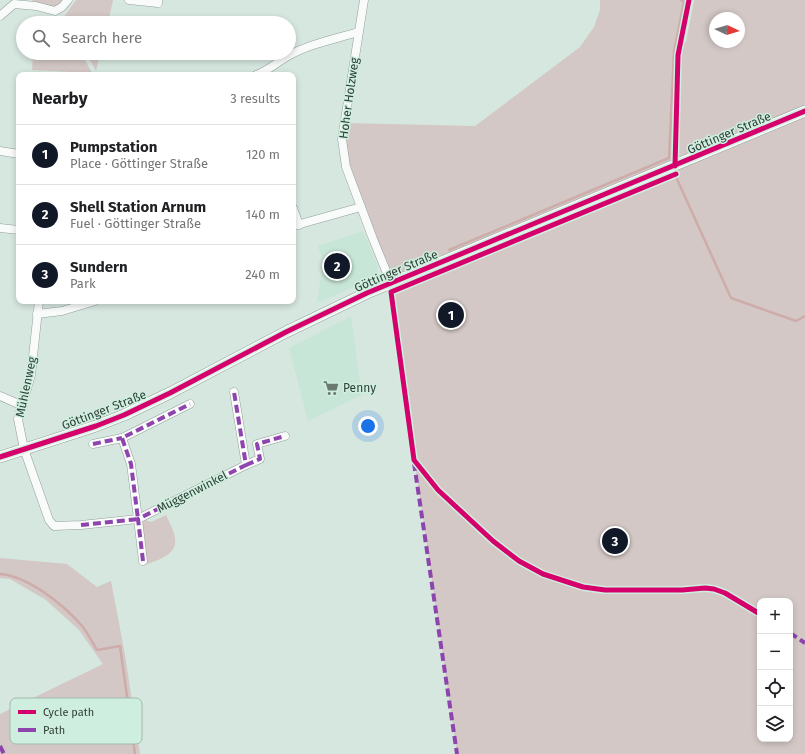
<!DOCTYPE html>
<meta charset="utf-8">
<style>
:root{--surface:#fff;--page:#f6f6f6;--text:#202124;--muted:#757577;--line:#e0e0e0;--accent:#111827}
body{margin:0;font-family:"Fira Sans",sans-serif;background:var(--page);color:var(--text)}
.controls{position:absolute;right:12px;bottom:12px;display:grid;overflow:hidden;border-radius:8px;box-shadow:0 2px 6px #0003}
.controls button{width:36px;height:36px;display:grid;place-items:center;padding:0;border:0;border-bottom:1px solid var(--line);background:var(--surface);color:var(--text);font:20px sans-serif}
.compass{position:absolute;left:709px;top:12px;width:36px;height:36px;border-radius:50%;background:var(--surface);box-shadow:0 2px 6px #0003;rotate:94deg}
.you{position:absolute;left:368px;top:426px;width:14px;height:14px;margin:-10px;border:3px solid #fff;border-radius:50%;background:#1a73e8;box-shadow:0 0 0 6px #1a73e833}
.badge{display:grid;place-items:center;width:26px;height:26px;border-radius:50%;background:var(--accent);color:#fff;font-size:13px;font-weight:700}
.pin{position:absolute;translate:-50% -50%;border:2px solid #fff;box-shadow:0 1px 4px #0006}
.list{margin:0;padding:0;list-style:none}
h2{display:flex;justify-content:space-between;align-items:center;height:52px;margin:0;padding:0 16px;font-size:17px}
h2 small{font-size:13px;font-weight:400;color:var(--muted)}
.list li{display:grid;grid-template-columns:26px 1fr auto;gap:12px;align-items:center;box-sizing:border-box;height:60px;padding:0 16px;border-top:1px solid var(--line)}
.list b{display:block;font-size:15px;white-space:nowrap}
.list p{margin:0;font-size:13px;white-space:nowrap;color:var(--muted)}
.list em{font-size:13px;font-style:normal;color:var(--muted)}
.icon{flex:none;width:22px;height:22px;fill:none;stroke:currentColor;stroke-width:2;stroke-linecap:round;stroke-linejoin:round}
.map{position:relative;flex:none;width:805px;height:754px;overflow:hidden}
.search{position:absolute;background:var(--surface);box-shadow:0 2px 6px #0003;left:16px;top:16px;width:280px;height:44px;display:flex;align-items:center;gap:10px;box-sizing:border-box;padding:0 14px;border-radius:22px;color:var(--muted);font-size:15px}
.panel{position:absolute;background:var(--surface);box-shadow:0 2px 6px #0003;left:16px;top:72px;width:280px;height:232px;border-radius:8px}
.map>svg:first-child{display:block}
</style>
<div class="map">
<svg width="805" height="754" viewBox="0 0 805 754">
<rect width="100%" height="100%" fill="#d6e7df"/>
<!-- built -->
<g fill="#c8e6d8">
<path d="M363,231l15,36 -2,10 -59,26 6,-42 -5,-15z"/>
<path d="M351,316l11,79 -54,26 -19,-73z"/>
</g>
<!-- green -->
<g fill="#d3c8c5" fill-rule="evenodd">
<path d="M32,0h36l-6,7 -26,-1z"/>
<path d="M76,0h37l-5,23h-42l-3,-5z"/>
<path d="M600,0h87l-8,41 7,1 8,-42h111v754h-348l-66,-456v-15l-45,-116 -1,-44 130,3 105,-79 14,-20 6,-17zM715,18h24v24h-24zM760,601h30v138h-30z"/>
<path d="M33,53h48l11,20 -60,-3z"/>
<path d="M86,53h14l-4,18z"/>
<path d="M166,515c3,7 8,15 9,23 3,17 -18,22 -29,27l-6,-39 5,-6 6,2z"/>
<path d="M0,558l67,6 30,23 14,-6 14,74 15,99h-140v-40l103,-50 -24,-34 -33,-30 -36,-21 -10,-1z"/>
</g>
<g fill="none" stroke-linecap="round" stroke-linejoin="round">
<!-- stream -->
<g stroke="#cdacaa" stroke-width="2.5">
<path d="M676,177l55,121 65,23 9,-5"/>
<path d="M449,250l220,-92 5,-106 10,-50 -3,-2"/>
<path d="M0,574c28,2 64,31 82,52 6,7 10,16 15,24l23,-4 15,108"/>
</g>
<defs>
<g id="street">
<path d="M129,0l29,3v-3"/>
<path d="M364,0l-22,139 4,28 27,72 18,44"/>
<path d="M0,16l14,-12 22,2 19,5 7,-4 6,-7"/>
<path d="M256,75c12,-4 21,-13 32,-19 21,-12 47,-17 70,-24"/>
<path d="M0,151l19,3"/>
<path d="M293,208l6,17"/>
<path d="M293,226l68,-19"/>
<path d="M0,228l19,2"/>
<path d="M39,301l-8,74 -13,44 6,30 25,71 5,6 27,-1 57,-6 -7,-55 -9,-26 68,-34"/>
<path d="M37,314l25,-3 33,-10"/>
<path d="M0,396l21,9"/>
<path d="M93,444l29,-6"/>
<path d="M246,465l14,-6 -3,-15 28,-8"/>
<path d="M143,561l-5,-42 108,-54 -12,-73"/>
</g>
<path id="secondary" d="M0,457l96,-31 28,-11 46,-22 116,-61 81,-39 438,-182"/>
</defs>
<!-- street casing -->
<use href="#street" stroke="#92a09a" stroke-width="9"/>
<!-- secondary casing -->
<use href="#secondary" stroke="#92a09a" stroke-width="12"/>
<!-- street -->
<use href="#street" stroke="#f9fbfa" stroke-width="8"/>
<!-- secondary -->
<use href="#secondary" stroke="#f9fbfa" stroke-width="11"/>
<!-- quiet -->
<g stroke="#8e44ad" stroke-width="4" stroke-dasharray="8 4" stroke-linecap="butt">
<path d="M93,444l29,-6"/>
<path d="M414,463l43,291"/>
<path d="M246,465l14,-6 -3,-15 28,-8"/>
<path d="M81,525l57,-6 -7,-55 -9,-26 68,-34"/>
<path d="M143,561l-5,-42 108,-54 -12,-73"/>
<path d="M790,633l15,10"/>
<path d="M0,746l4,8"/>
</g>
<defs>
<g id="cycleway">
<path d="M675,166l3,-111 11,-55"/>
<path d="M676,174l-285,118 23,168 24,30 55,51 26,20 24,13 40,13 22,3h77l23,-2 9,1 11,4 35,21"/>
<path d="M0,457l96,-31 28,-11 46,-22 116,-61 81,-39 438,-182"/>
</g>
</defs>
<!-- cycleway casing -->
<use href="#cycleway" stroke="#ceefdf" stroke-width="8"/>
<!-- cycleway -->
<use href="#cycleway" stroke="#d6006c" stroke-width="5"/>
</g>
<!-- icons -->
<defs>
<symbol id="supermarket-bare" viewBox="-9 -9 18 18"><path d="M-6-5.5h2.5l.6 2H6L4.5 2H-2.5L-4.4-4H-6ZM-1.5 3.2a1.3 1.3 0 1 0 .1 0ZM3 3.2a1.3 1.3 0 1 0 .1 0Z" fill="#6b7972" stroke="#ceefdf" stroke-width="2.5" paint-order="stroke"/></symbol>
</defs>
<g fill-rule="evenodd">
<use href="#supermarket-bare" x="320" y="377" width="22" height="22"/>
</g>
<g text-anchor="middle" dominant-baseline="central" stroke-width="3" stroke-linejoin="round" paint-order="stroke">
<!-- street labels -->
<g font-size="12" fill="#313e38" stroke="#ceefdf">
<text transform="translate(349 98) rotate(-82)">Hoher Holzweg</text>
<text transform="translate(729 133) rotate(-23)">Göttinger Straße</text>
<text transform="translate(396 271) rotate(-23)">Göttinger Straße</text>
<text transform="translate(26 387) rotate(-78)">Mühlenweg</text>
<text transform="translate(104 410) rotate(-21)">Göttinger Straße</text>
<text transform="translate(192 492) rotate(-27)">Müggenwinkel</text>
</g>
<!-- poi labels -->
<g font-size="12" fill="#313e38" stroke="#ceefdf" text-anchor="start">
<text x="343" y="388">Penny</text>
</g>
</g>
<!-- legend -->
<rect x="10" y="698" width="132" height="46" rx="6" fill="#ceefdf" stroke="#9fbaad" stroke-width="1"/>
<rect x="18" y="710" width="18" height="4" fill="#d6006c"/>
<rect x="18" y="728" width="18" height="4" fill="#8e44ad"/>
<g font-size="11" fill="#313e38">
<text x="43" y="716">Cycle path</text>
<text x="43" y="734">Path</text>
</g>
</svg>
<div class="controls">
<button>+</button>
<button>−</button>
<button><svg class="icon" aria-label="locate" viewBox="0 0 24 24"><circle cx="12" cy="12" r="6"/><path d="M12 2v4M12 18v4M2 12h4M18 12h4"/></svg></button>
<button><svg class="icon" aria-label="layers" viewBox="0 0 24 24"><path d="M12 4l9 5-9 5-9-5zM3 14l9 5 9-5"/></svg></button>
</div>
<svg class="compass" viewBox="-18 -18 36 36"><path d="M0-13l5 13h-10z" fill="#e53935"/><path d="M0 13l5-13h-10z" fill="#757577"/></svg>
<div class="you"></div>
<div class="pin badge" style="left:451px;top:315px">1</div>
<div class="pin badge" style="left:337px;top:266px">2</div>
<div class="pin badge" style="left:615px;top:541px">3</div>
<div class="search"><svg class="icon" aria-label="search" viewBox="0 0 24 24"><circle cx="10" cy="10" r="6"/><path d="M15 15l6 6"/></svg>Search here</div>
<section class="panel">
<h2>Nearby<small>3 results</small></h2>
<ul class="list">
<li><span class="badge">1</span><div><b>Pumpstation</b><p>Place · Göttinger Straße</p></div><em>120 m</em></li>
<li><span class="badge">2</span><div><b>Shell Station Arnum</b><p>Fuel · Göttinger Straße</p></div><em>140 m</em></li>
<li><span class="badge">3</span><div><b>Sundern</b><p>Park</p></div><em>240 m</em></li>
</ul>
</section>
</div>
